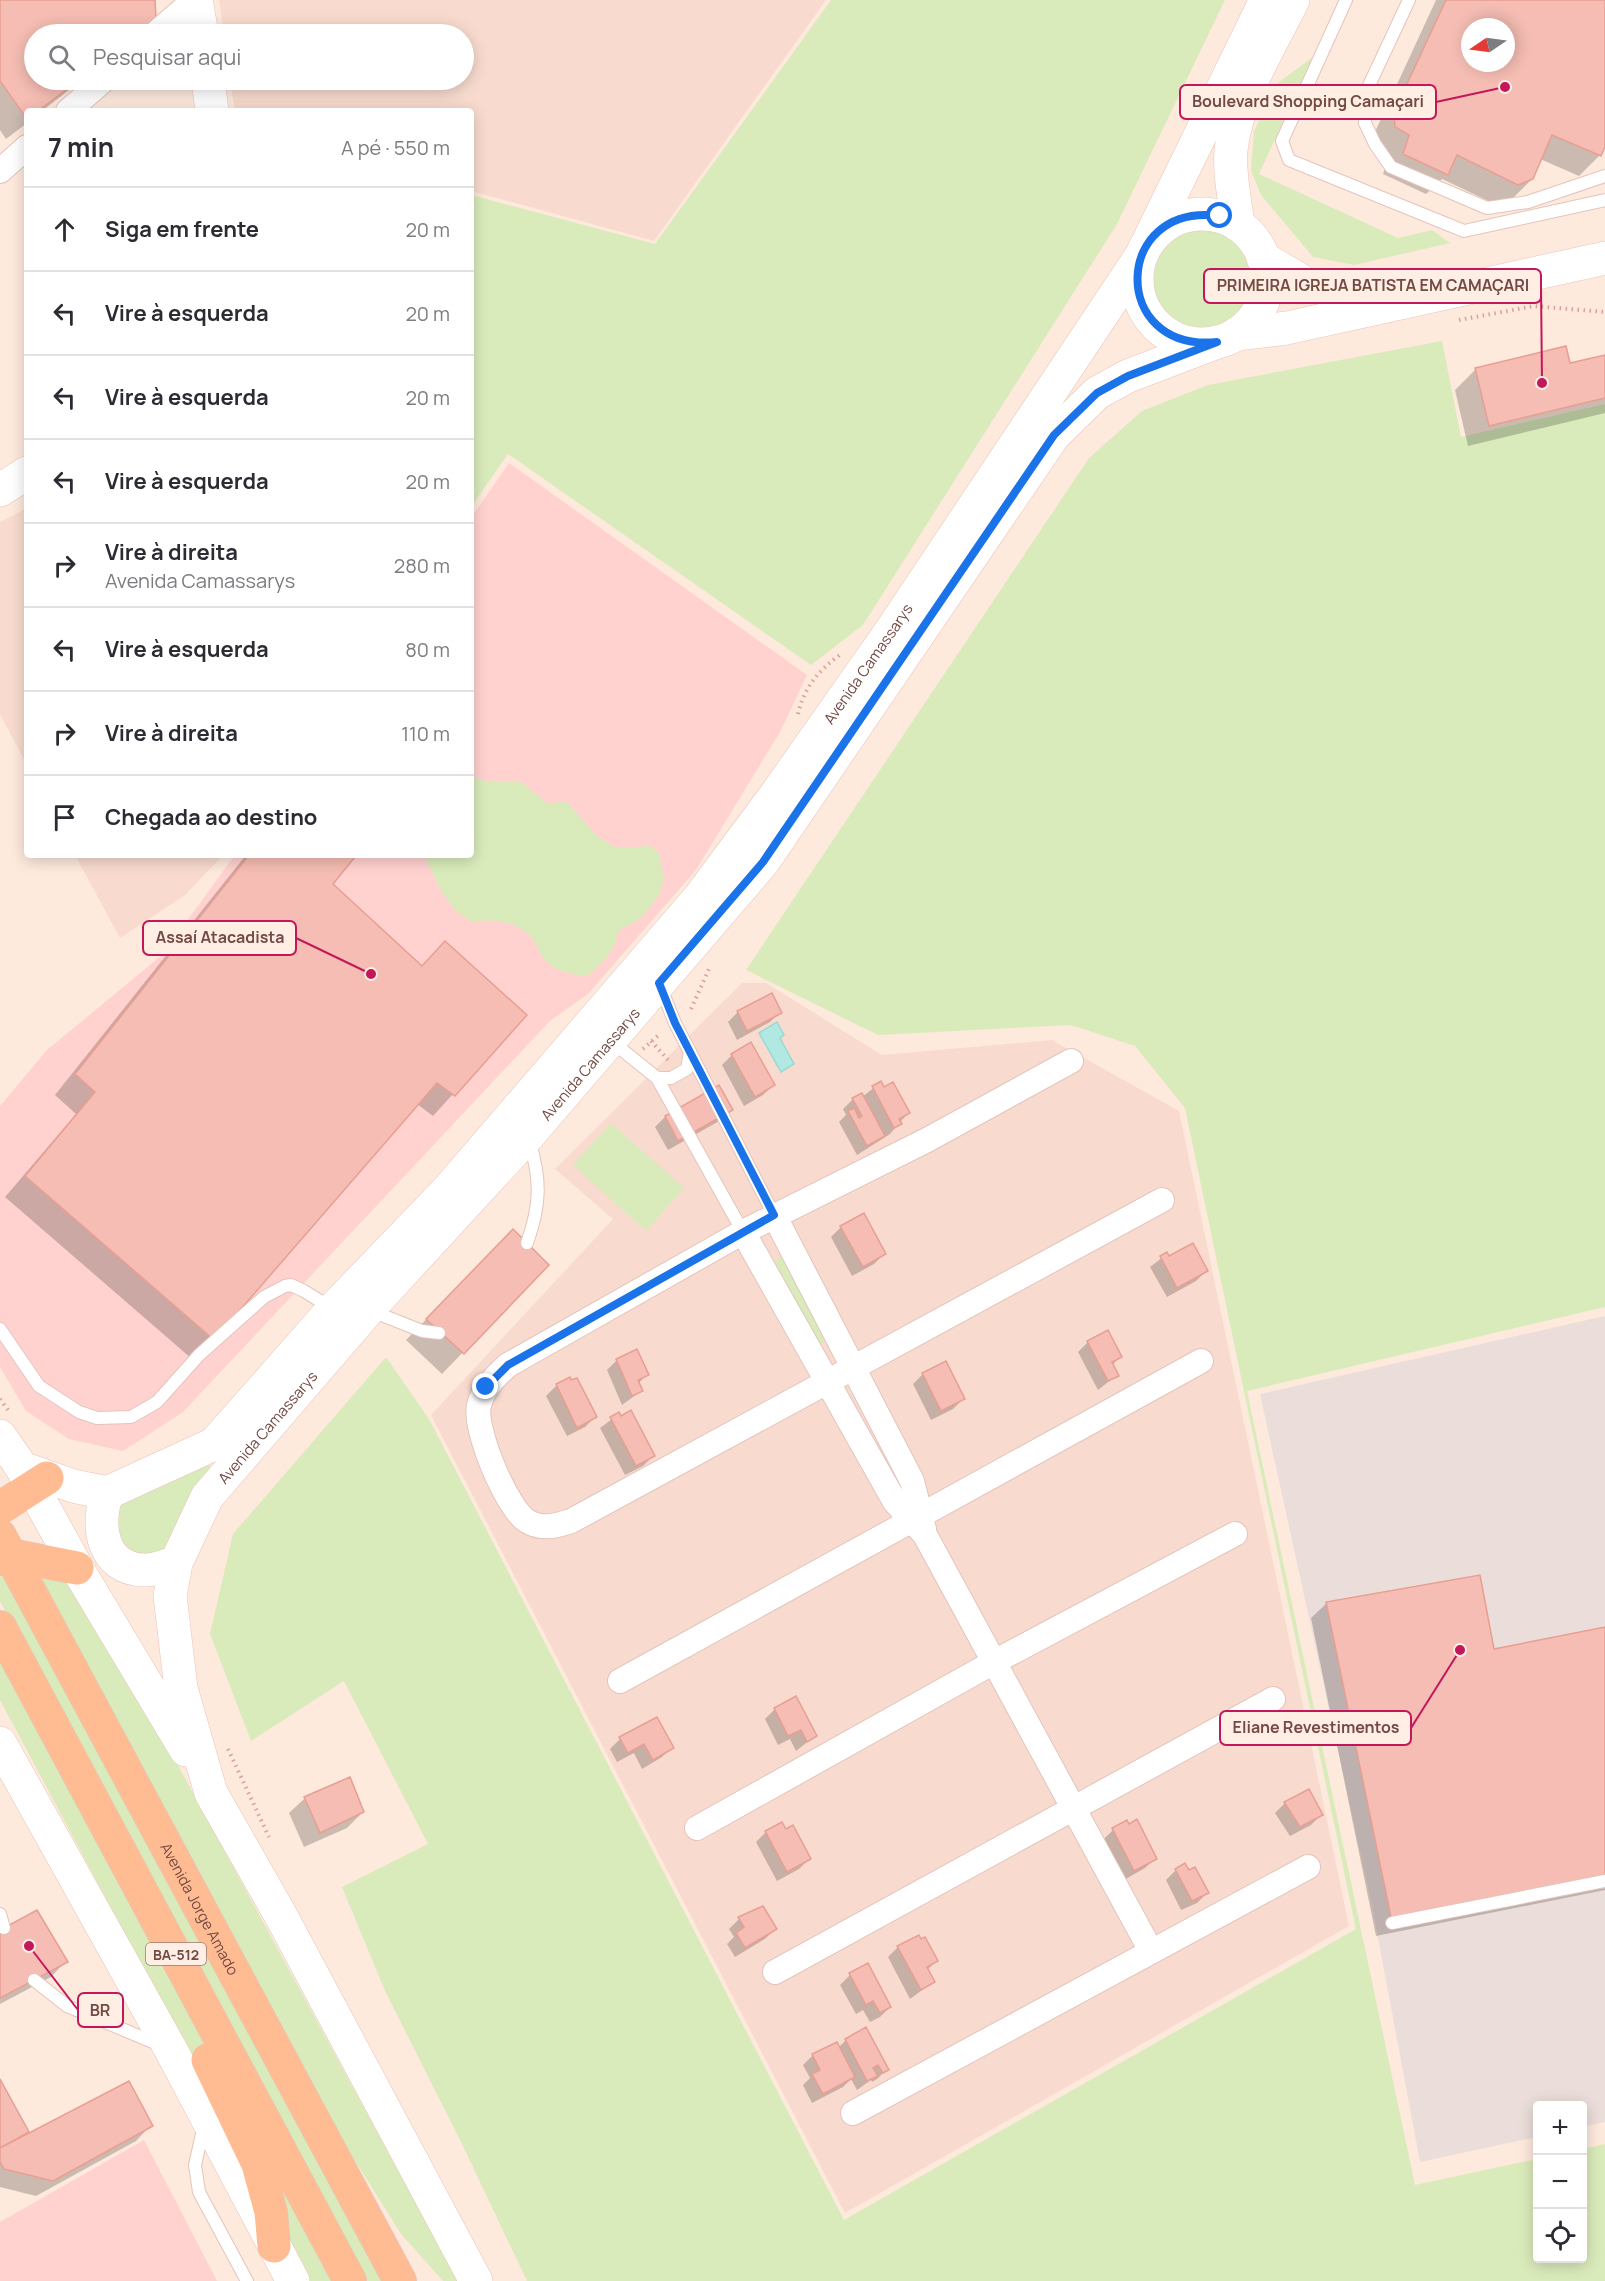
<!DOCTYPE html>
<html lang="pt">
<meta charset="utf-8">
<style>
:root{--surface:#fff;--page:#f2f2f3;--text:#2b2b33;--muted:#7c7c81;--line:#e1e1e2}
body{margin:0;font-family:Manrope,sans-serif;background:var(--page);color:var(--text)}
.controls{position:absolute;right:18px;bottom:18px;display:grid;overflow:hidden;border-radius:6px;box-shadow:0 3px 15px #0003}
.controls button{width:54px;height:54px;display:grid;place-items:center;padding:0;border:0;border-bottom:2px solid var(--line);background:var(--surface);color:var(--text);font:30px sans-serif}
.compass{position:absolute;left:1461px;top:18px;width:54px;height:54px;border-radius:50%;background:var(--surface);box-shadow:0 3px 15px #0003;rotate:257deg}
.stop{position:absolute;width:18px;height:18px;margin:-14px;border:4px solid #1a73e8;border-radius:50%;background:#fff}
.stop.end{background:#1a73e8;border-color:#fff;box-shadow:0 2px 6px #0008}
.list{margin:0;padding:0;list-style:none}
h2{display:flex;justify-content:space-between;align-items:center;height:78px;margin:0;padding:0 24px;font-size:26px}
h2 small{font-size:20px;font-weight:400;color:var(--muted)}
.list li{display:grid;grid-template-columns:39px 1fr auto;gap:18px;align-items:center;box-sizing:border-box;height:84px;padding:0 24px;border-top:2px solid var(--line)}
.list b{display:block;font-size:22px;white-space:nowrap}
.list p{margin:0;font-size:20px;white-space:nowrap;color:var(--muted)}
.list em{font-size:20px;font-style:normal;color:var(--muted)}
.icon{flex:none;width:33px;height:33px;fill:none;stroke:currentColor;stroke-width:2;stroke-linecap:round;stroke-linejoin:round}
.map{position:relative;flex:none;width:1605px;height:2281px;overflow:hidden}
.search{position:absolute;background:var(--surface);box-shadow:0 3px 15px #0003;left:24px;top:24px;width:450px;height:66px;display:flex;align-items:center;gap:15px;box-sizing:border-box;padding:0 21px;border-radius:33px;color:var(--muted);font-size:22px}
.panel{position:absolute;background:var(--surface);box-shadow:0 3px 15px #0003;left:24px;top:108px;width:450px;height:750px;border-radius:6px}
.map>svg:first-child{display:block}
</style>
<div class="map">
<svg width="1605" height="2281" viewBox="0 0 1605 2281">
<rect width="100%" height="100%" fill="#fee9dd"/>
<!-- residential -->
<g fill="#f8dbce">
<path d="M219,0h607l-172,241 -183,-50v-80h-236l-5,-31h234v-46h-240z"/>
<path d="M27,508v257l-27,-51v-192z"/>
<path d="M75,855h148l-38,40 -65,43z"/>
<path d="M742,983h24l116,72 170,-15 127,71 170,815 -504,287 -414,-798 182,-196 -58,-50z"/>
</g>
<!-- commercial -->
<g fill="#ffd2cf">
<path d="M509,463l298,212 -27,57 -84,138 -108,124 -38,27 -367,391 -60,39 -54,-12 -43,-28 -26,-44v-261l47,-56 115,-95 73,-100h236v-337z"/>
<path d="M144,2140l73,141h-217v-59z"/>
</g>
<!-- industrial -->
<path fill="#ebdeda" d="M1605,1316v806l-22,5 -1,-21h-44l-1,31 -117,25 -48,-256 -112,-512z"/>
<!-- green -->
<g fill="#daebbb">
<path d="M831,0h394l-108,224 -254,401 -52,40 -303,-211 -37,53v-312l184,49z"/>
<path d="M1313,57l-54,117 139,64 34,-8 18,13 -96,22 -41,-8 -52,-62 -10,-25 3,-39 25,-49z"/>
<circle cx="1202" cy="279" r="57"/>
<path d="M1442,341l19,96 144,-33v903l-358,84 168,794 122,-26 1,99h44l1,-109 22,-5v137h-1078l-66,-139 -76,-151 -43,-104 86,-43 -84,-163 -93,60 -41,-107 23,-100 153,-177 43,62 415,801 512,-291 -171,-821 -50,-62 -64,-21 -193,10 -132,-65 343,-512 53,-47 66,-26z"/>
<path d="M471,776l17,6 32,-1 27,22 20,-1 30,34 19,12 34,-2 9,7 5,25 -5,17 -18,23 -23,13c-2,19 -16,34 -32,45 -14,-2 -28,-4 -39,-14 -8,-7 -8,-16 -14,-23 -16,-18 -39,-21 -61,-17l-17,-12 -15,-21 -16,-34h47z"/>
<path d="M611,1123l73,65 -38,43 -73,-66z"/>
<path d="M780,1257l5,3 40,78 -1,6h-6l-45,-81z"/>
<path d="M206,1461l7,9 -43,75 -13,13 -37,-5 -9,-36 8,-19z"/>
<path d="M0,1568l382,713h-17l-365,-680z"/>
<path d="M31,1569l24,3 14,14 80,126 309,569h-15l-42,-47 -105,-167z"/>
<path d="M0,1644l339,637h-29l-310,-581z"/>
</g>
<!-- water -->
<path fill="#b1e8e2" stroke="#96dad4" stroke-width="1.5" d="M777,1022l7,13 -4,3 14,26 -13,8 -22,-39z"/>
<!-- shadow -->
<g fill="#0003" fill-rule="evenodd">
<path d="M0,0h152l2,19 -15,15h-105v46h48l-40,31h-15v12l-21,16 -6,-9z"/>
<path d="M1436,0h169v144l-5,11 -21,21 -39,-17 -8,20 -21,21 -14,5 -55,-26 -16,15 -43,-20 6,-18 -15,-22zM1470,27h36v36h-36z"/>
<path d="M1605,356v57l-137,33 -13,-56 21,-21 93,-4z"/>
<path d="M246,855h103l-18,30 90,82 104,48 -92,101 -16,-12 -225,255 -187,-162 71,-83 -21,-19z"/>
<path d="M738,1012h42l-10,10 -33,18 -9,-18z"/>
<path d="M732,1055l41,30 -10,10 -19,11 -22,-41z"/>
<path d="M880,1083l28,30 -18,21 -33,21 -18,-33 7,-7 -3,-6 10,-10 9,-2z"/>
<path d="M731,1110l-10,10 -53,30 -13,-23 10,-10z"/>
<path d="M841,1227l43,27 -10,10 -22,12 -21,-39z"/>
<path d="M513,1231l34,34 -105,109 -36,-34z"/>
<path d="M1167,1254l1,4 38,13 -10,10 -29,16 -17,-30z"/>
<path d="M1088,1342l32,15 -8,8 5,10 -19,15 -20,-38z"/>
<path d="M617,1360l30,14 -9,10 3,7 -19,14 -15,-35z"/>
<path d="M923,1374l40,25 -10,10 -22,11 -18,-36z"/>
<path d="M569,1379l26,38 -10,10 -18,9 -21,-40 10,-10z"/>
<path d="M619,1414l34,42 -10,10 -18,9 -25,-47z"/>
<path d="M1327,1603l166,48 112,-22v261l-229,46 -65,-318z"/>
<path d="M775,1709l40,27 -19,15 -6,-12 -12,6 -13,-26z"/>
<path d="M620,1739l52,8 -10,10 -20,12 -8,-16 -17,9 -7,-13z"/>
<path d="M305,1798l58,14 -16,16 -43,19 -15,-34z"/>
<path d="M1285,1803l36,12 -10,10 -21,11 -15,-23z"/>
<path d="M1127,1822l29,36 -11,10 -21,12 -21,-40 10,-10z"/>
<path d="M766,1832l43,27 -10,10 -22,12 -21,-39z"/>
<path d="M1176,1870l31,23 -10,10 -16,7 -15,-30z"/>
<path d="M739,1919l36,10 -10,10 -30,18 -8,-13 7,-7 -5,-8z"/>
<path d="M0,1932l66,29 -15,16 -51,27z"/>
<path d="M898,1947l38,14 -9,9 6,12 -23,17 -22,-42z"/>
<path d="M850,1975l40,32 -10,10 -10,5 -7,-12 -7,4 -16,-29z"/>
<path d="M846,2040l41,29 -10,10 -5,3 -1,-2 -14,10 -6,-11 -8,8 -31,16 -9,-18 7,-7 -7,-13 10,-10 25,-7z"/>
<path d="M0,2082l29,52 122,-9 -15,16 -100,55 -36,-9z"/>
</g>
<!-- building -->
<g fill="#f5bdb3" stroke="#e89e92" stroke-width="1.5" fill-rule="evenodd">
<path d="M0,0h155l1,19 -20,15h-102v46h45l-41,31h-11v8l-27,-38z"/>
<path d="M1446,0h159v147l-4,9 -49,-21 -19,44 -15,6 -61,-30 -9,20 -45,-21 6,-19 -14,-8 -1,-15zM1470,27h36v36h-36z"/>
<path d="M1566,346l4,17 35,-8v43l-116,28 -14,-58z"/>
<path d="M249,855h103l3,2 -22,27 89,82 23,-25 82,74 -72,81 -18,-13 -223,257 -189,-164 70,-84 -20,-18z"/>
<path d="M772,993l10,20 -35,18 -10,-20z"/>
<path d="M751,1042l24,43 -20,12 -24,-43z"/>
<path d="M881,1081l3,6 9,-5 17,31 -11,6 3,5 -8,4 -22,-42z"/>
<path d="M719,1085l14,25 -55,31 -13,-25z"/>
<path d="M862,1093l23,43 -18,10 -19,-35 6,-3 5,10 3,-2 -10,-18z"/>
<path d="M864,1213l22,41 -23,13 -23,-41z"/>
<path d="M513,1229l36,36 -85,89 -38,-35z"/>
<path d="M1193,1243l15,28 -31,17 -17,-32 7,-4 2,4z"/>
<path d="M1108,1330l14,27 -10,5 7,14 -11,5 -21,-40z"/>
<path d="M637,1349l12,26 -11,5 5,11 -11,5 -16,-37z"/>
<path d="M946,1361l19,38 -24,12 -19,-38z"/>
<path d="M570,1377l1,3 6,-2 20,39 -20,11 -21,-44z"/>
<path d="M631,1410l24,46 -19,10 -26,-49 9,-5 2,4z"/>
<path d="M1480,1575l14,74 111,-22v252l-213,43 -66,-320z"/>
<path d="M796,1696l21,40 -10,6 -6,-12 -13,6 -14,-28z"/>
<path d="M657,1717l17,31 -21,12 -9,-16 -16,9 -9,-16z"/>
<path d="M350,1777l14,35 -44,21 -16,-36z"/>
<path d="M1309,1789l14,26 -23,12 -16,-25z"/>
<path d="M1137,1819l20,40 -23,12 -22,-43 15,-8 2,4z"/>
<path d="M782,1822l4,7 7,-4 18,34 -24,13 -22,-41z"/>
<path d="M1185,1863l4,7 6,-3 14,26 -17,8 -17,-32z"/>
<path d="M763,1906l14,23 -32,19 -9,-15 8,-6 -6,-10z"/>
<path d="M37,1910l31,52 -68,36v-68z"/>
<path d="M919,1935l2,4 4,-2 13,24 -11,6 8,15 -14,8 -24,-44z"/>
<path d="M868,1963l23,44 -11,6 -7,-12 -7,4 -17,-32z"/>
<path d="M866,2027l23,43 -6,3 -5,-8 -5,3 5,8 -11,5 -22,-42z"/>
<path d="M837,2042l18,35 -32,17 -11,-20 8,-4 -8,-16z"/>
<path d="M0,2079l29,53 -29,16z"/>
<path d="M129,2081l24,45 -100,55 -49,-12 -4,-7v-14z"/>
</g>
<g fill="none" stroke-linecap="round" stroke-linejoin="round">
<defs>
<g id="lane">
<path d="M1346,0l-64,141 7,19 175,71 141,-31"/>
<path d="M1409,0l-44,94v29l10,21 16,23 96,41 41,-6 77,-26"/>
<path d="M660,986l15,37 99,192"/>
<path d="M611,1041l46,37 86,154"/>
<path d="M657,1078h14l16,-9 3,-17"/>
<path d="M527,1243c14,-39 14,-64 2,-103"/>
<path d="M369,1310l53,21 17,2"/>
<path d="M0,1329l39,57 40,26 18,6 34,-1 26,-15 42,-47 65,-58 21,-11 6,-1 13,6 29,18"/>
<path d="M0,1914l4,14"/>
<path d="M1392,1923l213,-42"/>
<path d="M34,1980l33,26 93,39"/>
<path d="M204,2125l-9,40 4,27 48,89"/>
</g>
<g id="street">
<path d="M155,34l39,-34"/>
<path d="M68,111l36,-31"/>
<path d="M0,171l27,-24"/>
<path d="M1071,1061l-144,79 -184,92 -235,133c-13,12 -24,22 -29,40 -6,23 28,104 48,116 14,9 29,5 44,0l591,-321"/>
<path d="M774,1215l138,266 12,48"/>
<path d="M743,1232l152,270 30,33 226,416"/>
<path d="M620,1681l581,-320"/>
<path d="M697,1828l297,-166 241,-128"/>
<path d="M775,1972l498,-273"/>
<path d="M853,2113l455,-246"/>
</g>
<g id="secondary">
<path d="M196,0l6,34"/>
<path d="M208,80l4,31"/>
<circle cx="1202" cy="279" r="65"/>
<path d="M1238,225c-3,-25 -9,-50 -7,-75 5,-50 40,-105 62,-150"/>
<path d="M1151,236l115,-236"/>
<path d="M1263,258l47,28 42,8 35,-8"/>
<path d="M1237,334l50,-6 318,-70"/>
<path d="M0,490l27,-17"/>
<path d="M0,1436l22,32 51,18 34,7"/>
<path d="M22,1468l55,100 109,182"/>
<path id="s1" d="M107,1493l107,-49 119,-135 113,-117 253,-294 78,-105 116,-165 246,-369"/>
<path d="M107,1493c-11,32 -6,76 37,77 10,1 22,-5 32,-7"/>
<path d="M0,1743l171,307 122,231"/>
<path id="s2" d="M476,2281l-196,-367 -69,-121 -30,-105 -11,-92 6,-33 31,-66 161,-187 160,-174 235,-274 291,-427 43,-42 31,-17 89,-34"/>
</g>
<g id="primary">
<path d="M0,1508l47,-30"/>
<path id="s3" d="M0,1536l400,745"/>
<path d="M0,1559l10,-4 67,13"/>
<path d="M0,1627l350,654"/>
<path d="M208,2060l50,104 13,48 3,34"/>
</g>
</defs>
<!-- lane casing -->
<use href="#lane" stroke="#e4c4bc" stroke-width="14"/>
<!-- street casing -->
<use href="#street" stroke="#e4c4bc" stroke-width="26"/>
<!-- secondary casing -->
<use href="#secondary" stroke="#e9c3b8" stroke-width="34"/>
<!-- primary casing -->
<use href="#primary" stroke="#d8cccb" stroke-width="34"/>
<!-- path -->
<g stroke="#d9a096" stroke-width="4" stroke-dasharray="1.5 4.5" stroke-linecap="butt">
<path d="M1459,320l75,-14 71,6"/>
<path d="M798,714c6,-27 21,-44 43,-60"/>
<path d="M691,1009l18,-40"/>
<path d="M651,1041l18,20"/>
<path d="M643,1049l18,-16"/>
<path d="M0,1399l8,11"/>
<path d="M228,1749l41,88"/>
</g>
<!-- lane -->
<use href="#lane" stroke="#fff" stroke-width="12"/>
<!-- street -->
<use href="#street" stroke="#fff" stroke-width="24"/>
<!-- secondary -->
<use href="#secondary" stroke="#fff" stroke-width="33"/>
<!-- primary -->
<use href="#primary" stroke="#ffbc92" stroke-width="33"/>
</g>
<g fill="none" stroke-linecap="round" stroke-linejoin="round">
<!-- route -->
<path stroke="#1a73e8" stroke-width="8" d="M486,1387l22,-22 266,-150 -99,-192 -16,-40 104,-121 291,-427 43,-42 31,-17 89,-34c-108,11 -105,-141 3,-126"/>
</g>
<g text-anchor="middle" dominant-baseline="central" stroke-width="4.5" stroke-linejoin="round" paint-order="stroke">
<!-- shield labels -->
<rect fill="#ffeee4" stroke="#9e7b74" stroke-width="1.5" x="146" y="1943" width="60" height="22" rx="4.5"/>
<g font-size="14" font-weight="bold" fill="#744a44">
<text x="176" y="1954">BA-512</text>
</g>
<!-- street labels -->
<g font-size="15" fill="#744a44" stroke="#ffeee4">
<text stroke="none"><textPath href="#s1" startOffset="1137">Avenida Camassarys</textPath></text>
<text stroke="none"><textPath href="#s2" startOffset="1442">Avenida Camassarys</textPath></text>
<text stroke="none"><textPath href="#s2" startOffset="956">Avenida Camassarys</textPath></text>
<text stroke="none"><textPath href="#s3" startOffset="423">Avenida Jorge Amado</textPath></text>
</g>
</g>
<!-- callouts -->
<path fill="none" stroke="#c2185b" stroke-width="2" d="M1505 87L1436 102M1542 383L1541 286M371 974L296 938M1460 1650L1411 1728M29 1946L78 2010"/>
<g fill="#c2185b" stroke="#ffeee4" stroke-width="2">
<circle cx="1505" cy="87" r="6"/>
<circle cx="1542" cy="383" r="6"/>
<circle cx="371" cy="974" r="6"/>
<circle cx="1460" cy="1650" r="6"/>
<circle cx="29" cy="1946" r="6"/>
</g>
<g fill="#ffeee4" stroke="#c2185b" stroke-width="2">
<rect x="1180" y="85" width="256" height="34" rx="6"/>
<rect x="1204" y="269" width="337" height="34" rx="6"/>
<rect x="143" y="921" width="153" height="34" rx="6"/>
<rect x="1220" y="1711" width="191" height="34" rx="6"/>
<rect x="78" y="1993" width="45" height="34" rx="6"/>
</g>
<g font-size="16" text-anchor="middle" font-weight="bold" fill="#744a44">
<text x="1308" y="107">Boulevard Shopping Camaçari</text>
<text x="1373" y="291">PRIMEIRA IGREJA BATISTA EM CAMAÇARI</text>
<text x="220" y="943">Assaí Atacadista</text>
<text x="1316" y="1733">Eliane Revestimentos</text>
<text x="100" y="2016">BR</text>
</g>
</svg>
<div class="controls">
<button>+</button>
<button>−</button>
<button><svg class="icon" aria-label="locate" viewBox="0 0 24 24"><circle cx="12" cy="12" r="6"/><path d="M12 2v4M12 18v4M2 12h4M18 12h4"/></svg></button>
</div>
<svg class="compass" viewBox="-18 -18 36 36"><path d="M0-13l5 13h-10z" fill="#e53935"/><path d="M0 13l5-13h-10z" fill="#7c7c81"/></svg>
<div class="stop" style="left:1220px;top:216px"></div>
<div class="stop end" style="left:486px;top:1387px"></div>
<div class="search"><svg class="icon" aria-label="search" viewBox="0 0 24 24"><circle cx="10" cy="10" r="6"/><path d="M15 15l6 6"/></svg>Pesquisar aqui</div>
<section class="panel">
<h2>7 min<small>A pé · 550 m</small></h2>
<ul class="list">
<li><svg class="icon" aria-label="ahead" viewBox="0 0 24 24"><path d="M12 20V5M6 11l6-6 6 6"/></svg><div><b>Siga em frente</b></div><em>20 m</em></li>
<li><svg class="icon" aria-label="left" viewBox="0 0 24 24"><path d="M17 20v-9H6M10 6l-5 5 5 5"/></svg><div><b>Vire à esquerda</b></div><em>20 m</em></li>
<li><svg class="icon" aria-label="left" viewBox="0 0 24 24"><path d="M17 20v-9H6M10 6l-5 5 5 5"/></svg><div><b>Vire à esquerda</b></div><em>20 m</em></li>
<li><svg class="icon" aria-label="left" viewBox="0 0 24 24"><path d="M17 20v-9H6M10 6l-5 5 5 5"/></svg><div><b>Vire à esquerda</b></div><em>20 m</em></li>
<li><svg class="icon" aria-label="right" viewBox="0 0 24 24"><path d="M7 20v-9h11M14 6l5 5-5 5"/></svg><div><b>Vire à direita</b><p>Avenida Camassarys</p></div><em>280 m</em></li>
<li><svg class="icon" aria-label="left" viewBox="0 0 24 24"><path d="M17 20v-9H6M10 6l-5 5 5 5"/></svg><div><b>Vire à esquerda</b></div><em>80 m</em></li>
<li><svg class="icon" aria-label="right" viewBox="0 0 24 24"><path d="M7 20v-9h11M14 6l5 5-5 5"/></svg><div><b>Vire à direita</b></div><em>110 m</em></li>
<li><svg class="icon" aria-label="arrive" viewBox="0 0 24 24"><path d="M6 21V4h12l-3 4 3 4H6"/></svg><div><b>Chegada ao destino</b></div></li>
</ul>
</section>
</div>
